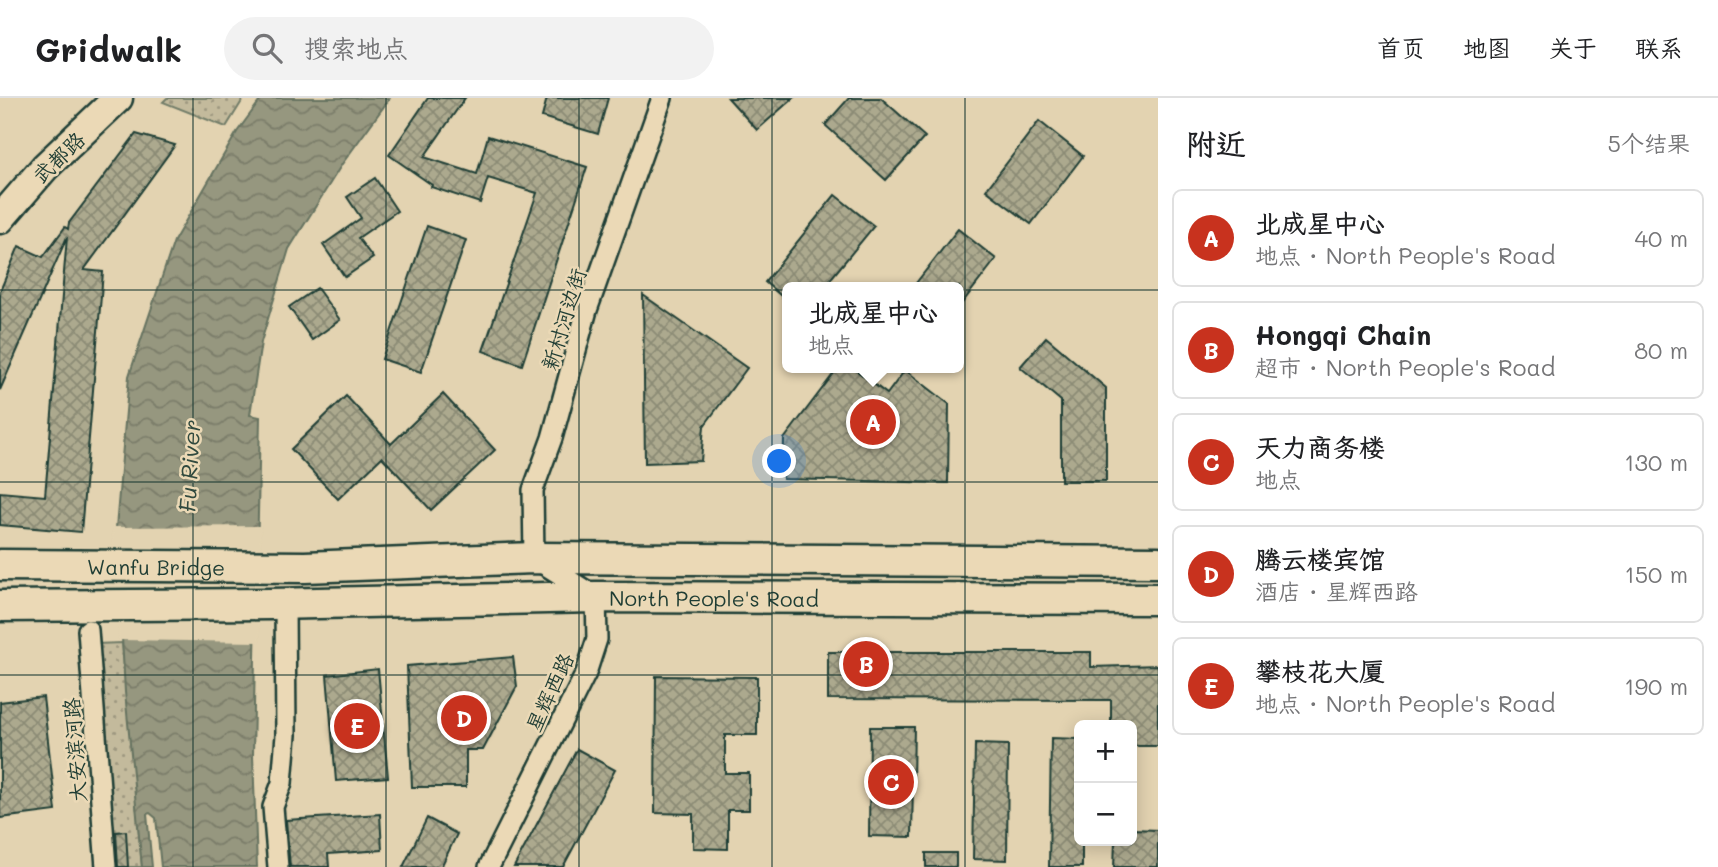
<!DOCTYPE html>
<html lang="zh">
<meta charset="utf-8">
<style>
:root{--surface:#fff;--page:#f2f2f2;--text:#202124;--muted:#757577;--line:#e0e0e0;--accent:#c8321e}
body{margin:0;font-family:Mali,"LXGW WenKai TC",sans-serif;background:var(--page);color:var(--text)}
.controls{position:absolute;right:21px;bottom:21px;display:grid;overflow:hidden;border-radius:10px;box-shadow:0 4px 18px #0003}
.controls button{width:63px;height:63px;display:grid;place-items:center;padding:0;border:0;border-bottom:2px solid var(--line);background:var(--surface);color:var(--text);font:35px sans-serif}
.you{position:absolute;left:780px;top:364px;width:24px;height:24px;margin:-18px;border:5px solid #fff;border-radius:50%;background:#1a73e8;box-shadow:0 0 0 10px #1a73e833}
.badge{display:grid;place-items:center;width:46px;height:46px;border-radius:50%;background:var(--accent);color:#fff;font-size:23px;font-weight:700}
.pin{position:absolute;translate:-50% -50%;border:4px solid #fff;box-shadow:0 2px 7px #0006}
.popup{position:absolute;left:782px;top:184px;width:182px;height:91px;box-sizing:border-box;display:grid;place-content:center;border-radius:10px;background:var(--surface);filter:drop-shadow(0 2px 5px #0005);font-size:23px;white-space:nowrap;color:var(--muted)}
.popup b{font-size:26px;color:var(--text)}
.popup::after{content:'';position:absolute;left:50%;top:100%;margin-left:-14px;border:14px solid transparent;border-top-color:var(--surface)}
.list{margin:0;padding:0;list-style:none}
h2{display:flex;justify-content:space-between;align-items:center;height:91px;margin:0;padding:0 28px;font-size:30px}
h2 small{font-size:23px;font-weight:400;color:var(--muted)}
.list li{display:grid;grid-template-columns:46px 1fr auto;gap:21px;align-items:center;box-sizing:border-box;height:98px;margin:0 14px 14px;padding:0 14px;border:2px solid var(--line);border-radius:10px}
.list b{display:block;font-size:26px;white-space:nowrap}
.list p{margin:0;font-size:23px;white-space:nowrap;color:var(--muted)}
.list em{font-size:23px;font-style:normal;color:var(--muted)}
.icon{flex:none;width:38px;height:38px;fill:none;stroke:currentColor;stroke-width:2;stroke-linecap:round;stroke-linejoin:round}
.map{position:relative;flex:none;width:1158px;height:769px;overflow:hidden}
header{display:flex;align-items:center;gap:42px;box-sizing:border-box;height:98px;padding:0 35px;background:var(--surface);border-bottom:2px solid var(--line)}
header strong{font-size:33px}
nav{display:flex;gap:38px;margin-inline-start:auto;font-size:24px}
.search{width:490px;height:63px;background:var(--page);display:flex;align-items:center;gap:18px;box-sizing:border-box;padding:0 24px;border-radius:38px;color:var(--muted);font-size:26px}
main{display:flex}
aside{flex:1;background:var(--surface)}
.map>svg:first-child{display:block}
</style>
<header>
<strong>Gridwalk</strong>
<div class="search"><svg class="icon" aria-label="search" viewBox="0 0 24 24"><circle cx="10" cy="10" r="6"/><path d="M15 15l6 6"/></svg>搜索地点</div>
<nav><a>首页</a><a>地图</a><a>关于</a><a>联系</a></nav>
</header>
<main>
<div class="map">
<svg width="1158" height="769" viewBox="0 0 1158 769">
<defs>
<pattern id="park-dots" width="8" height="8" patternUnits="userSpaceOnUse" patternTransform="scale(1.75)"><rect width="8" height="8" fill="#c3ba9c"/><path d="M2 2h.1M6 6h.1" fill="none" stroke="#9e9880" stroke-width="1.8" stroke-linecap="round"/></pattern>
<pattern id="water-waves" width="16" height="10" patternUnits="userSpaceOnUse" patternTransform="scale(1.75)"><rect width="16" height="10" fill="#96977f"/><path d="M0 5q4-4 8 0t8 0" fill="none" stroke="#7a7c69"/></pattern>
<pattern id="building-cross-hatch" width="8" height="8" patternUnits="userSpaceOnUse" patternTransform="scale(1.75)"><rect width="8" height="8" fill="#aca98e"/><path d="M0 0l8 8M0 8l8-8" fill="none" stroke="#8b8b75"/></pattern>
</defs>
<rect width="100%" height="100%" fill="#e3d3b1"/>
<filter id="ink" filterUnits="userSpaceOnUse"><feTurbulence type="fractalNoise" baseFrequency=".0143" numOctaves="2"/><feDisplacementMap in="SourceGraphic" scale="14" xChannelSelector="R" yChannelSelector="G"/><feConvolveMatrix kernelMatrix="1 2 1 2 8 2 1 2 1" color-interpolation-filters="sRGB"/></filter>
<g filter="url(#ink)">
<!-- park -->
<g fill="url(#park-dots)" stroke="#717c68" stroke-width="2">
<path d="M167,0h77l-18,29 -63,-25z"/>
<path d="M122,545l20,224h-31l-16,-223z"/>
</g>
<!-- water -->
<path fill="url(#water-waves)" stroke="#667361" stroke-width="2" d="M262,0h128l-48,66 -53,85 -28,93 -11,73 10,2 -7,338 4,112h-96l-5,-49 -6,-5 -3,1 5,53h-10l-17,-175 -9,-164 13,-152 45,-135 63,-109z"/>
<!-- pier -->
<path fill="#e3d3b1" d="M261,428l-2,116 -140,-2 -7,-113z"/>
<!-- building -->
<g fill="url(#building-cross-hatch)" stroke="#1f3d34" stroke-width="2">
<path d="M428,0h37l-41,59 53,17 11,-38 99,31 -65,198 -39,-14 54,-158 -49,-15 -8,25 -49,-16 1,-2 -43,-30z"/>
<path d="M547,0h61l-10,36 -56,-17z"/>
<path d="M728,0h65l-36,32z"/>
<path d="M849,0h32l44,39 -39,43 -61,-55z"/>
<path d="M1039,23l44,35 -52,68 -45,-34z"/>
<path d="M136,36l39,11 -91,125 19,2 -22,260 -81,-7v-33l45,4 22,-259 -67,153v-99l19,-45 24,11 22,-30 3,2 1,-6z"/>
<path d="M375,80l22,33 -39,27 15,20 -28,19 -22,-32 38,-27 -14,-21z"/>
<path d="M835,97l39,31 -50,61h-37v14l-22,-19z"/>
<path d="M427,128l39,14 -45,132 -39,-13z"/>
<path d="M958,131l38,30 -37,48v-20h-46z"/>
<path d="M317,190l23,32 -28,20 -23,-33z"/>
<path d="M643,197l104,73 -43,58 -3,35 -56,2z"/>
<path d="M1046,239l60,51v93h-45v-80l-41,-34z"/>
<path d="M838,270h15l34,26 18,-24 44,34 -1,79 -165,-4 1,-40z"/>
<path d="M443,296l52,56 -64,60 -49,-53 -44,42 -47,-50 55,-53 45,48z"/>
<path d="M828,554h263v15l67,-2v81h-26v-21h-21v-25l-283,-1z"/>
<path d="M513,559l4,29 -34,64h-17v37h-54l-5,-121z"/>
<path d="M378,571l10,108 -52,4 -9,-106z"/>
<path d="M656,578l101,1v58h-32v38h24v37h-21v39l-35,-1v-34l-38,-1z"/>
<path d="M43,599l13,114 -56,7v-116z"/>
<path d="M870,629h44l-2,110 -43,-1z"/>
<path d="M1051,640l28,1v102h3v26h-33z"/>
<path d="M975,646l33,1 -1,115 -34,-1z"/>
<path d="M577,651l38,21 -52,97h-49z"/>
<path d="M380,716l2,36 -54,4 1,13h-39l-4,-47z"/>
<path d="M427,720l30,16 -16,33h-38z"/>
<path d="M1132,731l26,1v37h-44l1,-26h17z"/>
<path d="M126,733l2,36h-10l-2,-35z"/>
<rect x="926" y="755" width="30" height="14"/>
</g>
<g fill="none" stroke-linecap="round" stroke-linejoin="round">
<defs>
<g id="street">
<path d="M88,532l18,237"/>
<path d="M278,769l-5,-60 9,-24 4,-48 -1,-131"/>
<path d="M489,769l97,-194 11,-34 -1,-42 -62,-39 -1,-68 19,-52 35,-128 75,-212"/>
</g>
<path id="secondary" d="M0,121l45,-52 73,-69"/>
<g id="primary">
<path id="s1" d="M0,467l305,2 229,-9 624,4"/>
<path id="s2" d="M0,508l271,-2 325,-7 562,2"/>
</g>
</defs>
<!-- street casing -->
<use href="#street" stroke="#1f3d34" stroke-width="24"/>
<!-- secondary casing -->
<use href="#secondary" stroke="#1f3d34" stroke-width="33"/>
<!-- primary casing -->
<use href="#primary" stroke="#1f3d34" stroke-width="35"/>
<!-- street -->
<use href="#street" stroke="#ebd9b6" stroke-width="19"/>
<!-- secondary -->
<use href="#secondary" stroke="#ebd9b6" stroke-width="28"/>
<!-- primary -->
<use href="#primary" stroke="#ebd9b6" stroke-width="30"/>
</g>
</g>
<!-- grid -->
<path fill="none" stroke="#1f3d34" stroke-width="2" stroke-opacity="0.55" d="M193,0v769M386,0v769M579,0v769M772,0v769M965,0v769M0,192h1158M0,384h1158M0,577h1158"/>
<g text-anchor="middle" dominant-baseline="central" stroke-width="5" stroke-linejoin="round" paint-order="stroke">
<!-- street labels -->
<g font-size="21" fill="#1f3d34" stroke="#ebd9b6">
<text transform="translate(58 59) rotate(-44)">武都路</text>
<text transform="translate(563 221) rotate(-73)">新村河边街</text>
<text stroke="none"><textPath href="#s1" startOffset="156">Wanfu Bridge</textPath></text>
<text stroke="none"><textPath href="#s2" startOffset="714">North People's Road</textPath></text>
<text transform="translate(549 594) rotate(-65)">星辉西路</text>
<text transform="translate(74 652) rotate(-94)">大安滨河路</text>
</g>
<!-- water labels -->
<g font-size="23" font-style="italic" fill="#314a3f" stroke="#ebd9b6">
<text transform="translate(189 368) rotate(-87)">Fu River</text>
</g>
</g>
</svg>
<div class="controls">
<button>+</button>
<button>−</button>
</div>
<div class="you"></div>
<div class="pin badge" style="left:873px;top:324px">A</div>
<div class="popup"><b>北成星中心</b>地点</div>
<div class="pin badge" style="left:866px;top:566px">B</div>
<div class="pin badge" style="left:891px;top:684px">C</div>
<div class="pin badge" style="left:464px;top:620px">D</div>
<div class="pin badge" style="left:357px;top:628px">E</div>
</div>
<aside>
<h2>附近<small>5个结果</small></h2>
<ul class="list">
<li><span class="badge">A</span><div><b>北成星中心</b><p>地点 · North People's Road</p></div><em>40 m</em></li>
<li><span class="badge">B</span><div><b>Hongqi Chain</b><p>超市 · North People's Road</p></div><em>80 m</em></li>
<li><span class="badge">C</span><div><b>天力商务楼</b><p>地点</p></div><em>130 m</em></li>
<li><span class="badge">D</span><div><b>腾云楼宾馆</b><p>酒店 · 星辉西路</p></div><em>150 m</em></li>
<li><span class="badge">E</span><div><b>攀枝花大厦</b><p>地点 · North People's Road</p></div><em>190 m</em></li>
</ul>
</aside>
</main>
